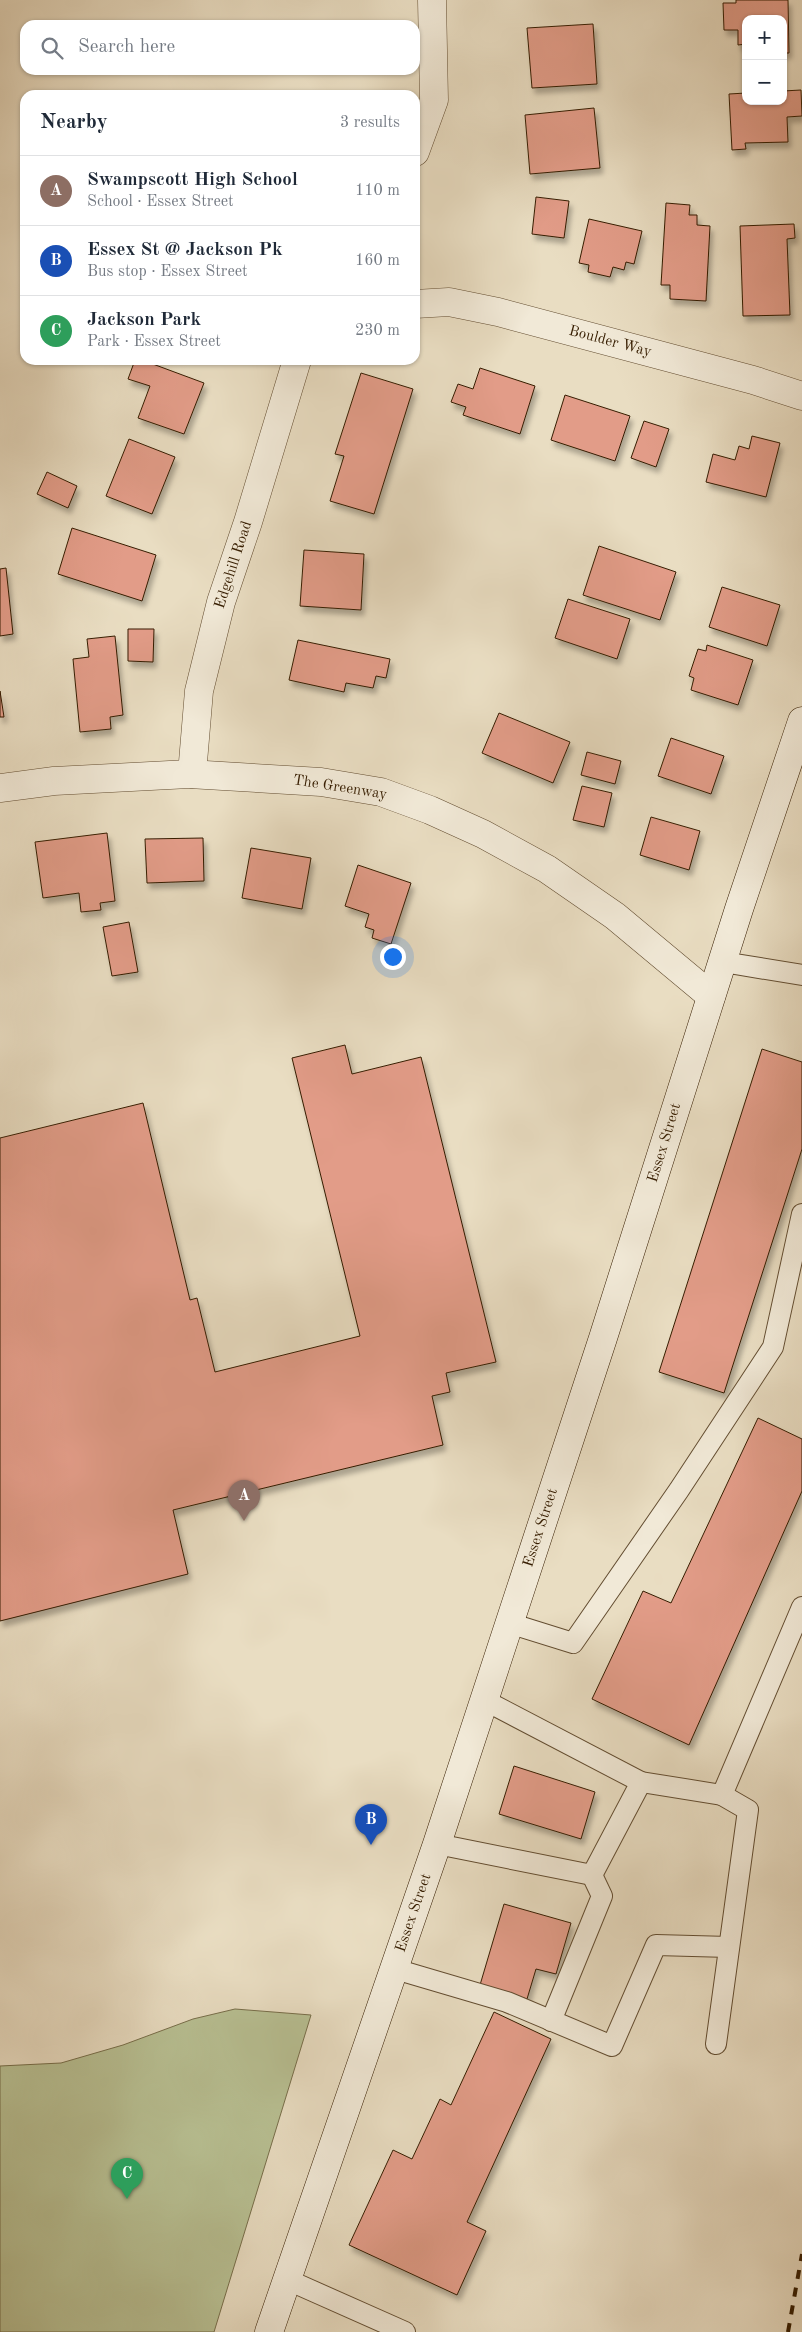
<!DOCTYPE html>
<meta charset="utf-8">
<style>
:root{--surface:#fff;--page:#f6f6f7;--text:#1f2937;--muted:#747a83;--line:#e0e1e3;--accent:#1a73e8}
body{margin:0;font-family:"Old Standard TT",serif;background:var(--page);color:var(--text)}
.controls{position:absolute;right:15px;top:15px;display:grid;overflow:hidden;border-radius:10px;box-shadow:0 1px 4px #0004}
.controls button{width:45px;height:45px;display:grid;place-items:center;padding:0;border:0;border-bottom:1px solid var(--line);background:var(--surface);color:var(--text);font:25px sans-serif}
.you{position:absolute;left:392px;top:956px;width:18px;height:18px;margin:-12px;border:4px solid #fff;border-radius:50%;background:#1a73e8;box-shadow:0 0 0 8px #1a73e833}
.badge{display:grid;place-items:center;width:32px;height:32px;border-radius:50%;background:var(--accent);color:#fff;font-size:16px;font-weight:700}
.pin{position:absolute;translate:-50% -41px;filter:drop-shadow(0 1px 2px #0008)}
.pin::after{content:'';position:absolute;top:26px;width:18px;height:15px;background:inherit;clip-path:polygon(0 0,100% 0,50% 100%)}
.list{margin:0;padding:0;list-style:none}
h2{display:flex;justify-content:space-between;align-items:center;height:65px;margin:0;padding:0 20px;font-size:21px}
h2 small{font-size:16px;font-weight:400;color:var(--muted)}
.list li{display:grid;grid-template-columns:32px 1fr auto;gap:15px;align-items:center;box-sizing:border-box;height:70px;padding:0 20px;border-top:1px solid var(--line)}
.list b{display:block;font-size:19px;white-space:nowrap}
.list p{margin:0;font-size:16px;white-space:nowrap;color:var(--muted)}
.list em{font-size:16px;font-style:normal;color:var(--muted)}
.icon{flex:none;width:28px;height:28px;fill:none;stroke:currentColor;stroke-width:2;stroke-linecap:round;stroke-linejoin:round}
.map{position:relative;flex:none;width:802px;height:2332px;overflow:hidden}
.search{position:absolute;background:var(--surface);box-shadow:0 1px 4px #0004;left:20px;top:20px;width:400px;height:55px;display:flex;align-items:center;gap:12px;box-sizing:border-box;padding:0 18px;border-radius:15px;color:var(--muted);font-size:19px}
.panel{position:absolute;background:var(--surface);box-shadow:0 1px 4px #0004;left:20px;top:90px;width:400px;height:275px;border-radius:15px}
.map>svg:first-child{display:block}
</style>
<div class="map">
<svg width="802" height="2332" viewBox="0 0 802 2332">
<defs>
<filter id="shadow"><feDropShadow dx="3" dy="5.5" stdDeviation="2.5" flood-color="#0004"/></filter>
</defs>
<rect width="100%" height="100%" fill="#e9ddc2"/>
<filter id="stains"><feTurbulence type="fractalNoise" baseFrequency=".004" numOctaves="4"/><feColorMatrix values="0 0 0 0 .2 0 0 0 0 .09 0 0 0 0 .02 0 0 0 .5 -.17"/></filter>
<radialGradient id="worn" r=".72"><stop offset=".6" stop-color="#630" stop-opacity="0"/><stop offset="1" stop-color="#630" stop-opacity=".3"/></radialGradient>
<!-- green -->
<path fill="#b8c093" stroke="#776e4a" d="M235,2009l76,6 -97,317h-214v-266l61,-3 62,-18 70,-26z"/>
<!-- building -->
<g fill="#e29c88" stroke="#361d01" filter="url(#shadow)">
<path d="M736,0h52l1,53h-6v-34h-37v25l-8,1v-15h-14l-1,-27h13z"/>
<path d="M593,24l4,60 -65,4 -5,-60z"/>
<path d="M801,90l1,26 -15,1 1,25 -43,1 1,6 -14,1 -3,-56 17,-1v8h37v-10z"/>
<path d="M594,108l6,60 -70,6 -5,-59z"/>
<path d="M536,197l33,4 -5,37 -32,-4z"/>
<path d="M666,203l24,2 -1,10h8v10l13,1 -4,75 -36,-2v-14h-9z"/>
<path d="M589,219l53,12 -8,33 -8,-2 -2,8 -11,-3 -3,10 -22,-5 1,-7 -10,-2z"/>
<path d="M794,224l1,14 -8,1 3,76 -47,1 -3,-90z"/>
<path d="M135,360h7l62,23 -20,51 -46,-16 12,-32 -22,-7z"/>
<path d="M480,368l55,18 -15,48 -57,-19 3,-8 -15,-5 7,-18 15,5z"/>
<path d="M361,373l52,16 -39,125 -44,-13 14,-45 -9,-2z"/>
<path d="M565,395l65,21 -15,45 -64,-21z"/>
<path d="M644,421l25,8 -13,38 -25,-9z"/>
<path d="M752,436l28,7 -14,54 -60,-15 7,-28 22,6 4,-14 10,3z"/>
<path d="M129,439l46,18 -23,57 -46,-18z"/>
<path d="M47,472l30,14 -9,22 -31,-14z"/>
<path d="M72,528l84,27 -14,46 -84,-27z"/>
<path d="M599,546l77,26 -16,48 -77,-25z"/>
<path d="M304,550l60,4 -3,56 -61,-4z"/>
<path d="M6,568l7,66 -13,2v-67z"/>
<path d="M722,587l58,18 -13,41 -58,-19z"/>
<path d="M568,599l62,20 -13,40 -62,-21z"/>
<path d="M128,629h26l-1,33 -25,-1z"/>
<path d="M115,636l8,79 -13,2 1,12 -31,3 -7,-73 16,-2 -2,-18z"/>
<path d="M298,640l92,19 -4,19 -10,-2 -3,12 -27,-5 -2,9 -55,-12z"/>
<path d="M707,645l46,15 -15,45 -47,-15 3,-12 -5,-2 9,-27 8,2z"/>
<path d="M0,691l4,26h-4z"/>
<path d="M499,713l71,29 -17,41 -71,-30z"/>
<path d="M671,738l53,18 -13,38 -53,-18z"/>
<path d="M587,752l34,9 -6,23 -34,-9z"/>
<path d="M582,786l30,7 -8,34 -31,-7z"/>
<path d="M651,817l49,14 -11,39 -49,-15z"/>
<path d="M107,833l8,68 -15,2 1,7 -20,2 -2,-19 -36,5 -8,-56z"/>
<path d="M203,838l1,43 -57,2 -2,-44z"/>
<path d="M251,848l60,10 -9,51 -60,-11z"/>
<path d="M358,865l53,18 -20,61 -19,-6 2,-8 -9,-3 4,-13 -24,-8z"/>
<path d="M129,922l9,50 -26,4 -9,-49z"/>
<path d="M345,1045l7,29 69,-17 75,305 -50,11 4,19 -18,4 11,49 -270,65 15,64 -188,47v-483l143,-35 47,197 7,-2 18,74 145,-36 -68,-278z"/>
<path d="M762,1049l40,13v87l-78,244 -65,-21z"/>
<path d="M758,1418l44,21v52l-113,254 -97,-46 51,-108 28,12z"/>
<path d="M514,1766l81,26 -14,47 -82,-25z"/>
<path d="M504,1904l67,19 -15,51 -20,-5 -9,30 -47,-14z"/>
<path d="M494,2012l57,27 -84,183 19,9 -29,64 -108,-50 44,-95 19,9 28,-60 11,6z"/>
</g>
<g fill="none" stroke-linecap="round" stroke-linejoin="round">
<defs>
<g id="service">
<path d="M723,962l79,13"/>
<path d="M509,1623l64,20 106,-153 94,-143 29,-133"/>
<path d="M641,1782l81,13 80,-188"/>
<path d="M437,1844l155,31 49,-93 -157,-82"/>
<path d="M395,1969l112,33 105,44 44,-101 73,2"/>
<path d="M551,2021l51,-125 -10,-21"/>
<path d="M716,2044l32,-234 -26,-15"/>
<path d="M288,2280l117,52"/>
</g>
<g id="minor">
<path d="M415,152l19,-52 -2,-100"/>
<path d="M415,304l34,-2 49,10 255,68 49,16"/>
<path d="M192,774l7,-83 22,-89 27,-80 49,-162"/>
<path d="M0,788l54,-7 135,-7 132,8 60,10 49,18 53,24 64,35 68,47 96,80"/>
</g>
<path id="secondary" d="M269,2332l168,-488 166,-506 136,-429 63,-188"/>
</defs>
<!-- service casing -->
<use href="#service" stroke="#634d31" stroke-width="22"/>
<!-- minor casing -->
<use href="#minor" stroke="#634d31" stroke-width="29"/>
<!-- secondary casing -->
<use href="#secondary" stroke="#361d01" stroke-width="29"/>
<!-- service -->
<use href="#service" stroke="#f1e9d7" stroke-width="20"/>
<!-- minor -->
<use href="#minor" stroke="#f1e9d7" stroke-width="28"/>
<!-- secondary -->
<use href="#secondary" stroke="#f1e9d7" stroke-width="28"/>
<!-- rail -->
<path stroke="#361d01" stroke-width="4" stroke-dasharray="9 9" stroke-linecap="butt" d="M788,2332l14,-78"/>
</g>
<g text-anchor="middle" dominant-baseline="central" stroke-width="4" stroke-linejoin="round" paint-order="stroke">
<!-- street labels -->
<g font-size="15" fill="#361d01" stroke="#f1e9d7">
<text transform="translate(610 342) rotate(15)">Boulder Way</text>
<text transform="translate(234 565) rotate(-72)">Edgehill Road</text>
<text transform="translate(340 788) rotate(9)">The Greenway</text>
<text transform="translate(665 1143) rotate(-73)">Essex Street</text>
<text transform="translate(541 1528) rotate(-72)">Essex Street</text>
<text transform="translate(414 1913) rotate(-71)">Essex Street</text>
</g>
</g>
<rect width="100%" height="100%" filter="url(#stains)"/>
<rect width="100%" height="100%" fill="url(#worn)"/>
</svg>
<div class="controls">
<button>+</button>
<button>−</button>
</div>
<div class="you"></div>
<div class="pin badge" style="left:244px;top:1521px;background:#8d6e63">A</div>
<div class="pin badge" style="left:371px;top:1845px;background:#1a4fb4">B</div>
<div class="pin badge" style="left:127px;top:2199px;background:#2e9e5b">C</div>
<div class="search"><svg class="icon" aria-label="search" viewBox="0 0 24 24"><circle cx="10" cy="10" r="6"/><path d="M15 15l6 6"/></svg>Search here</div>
<section class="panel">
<h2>Nearby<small>3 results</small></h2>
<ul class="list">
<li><span class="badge" style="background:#8d6e63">A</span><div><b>Swampscott High School</b><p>School · Essex Street</p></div><em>110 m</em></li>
<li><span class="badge" style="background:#1a4fb4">B</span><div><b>Essex St @ Jackson Pk</b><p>Bus stop · Essex Street</p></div><em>160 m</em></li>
<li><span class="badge" style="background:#2e9e5b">C</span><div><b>Jackson Park</b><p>Park · Essex Street</p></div><em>230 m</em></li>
</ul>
</section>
</div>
